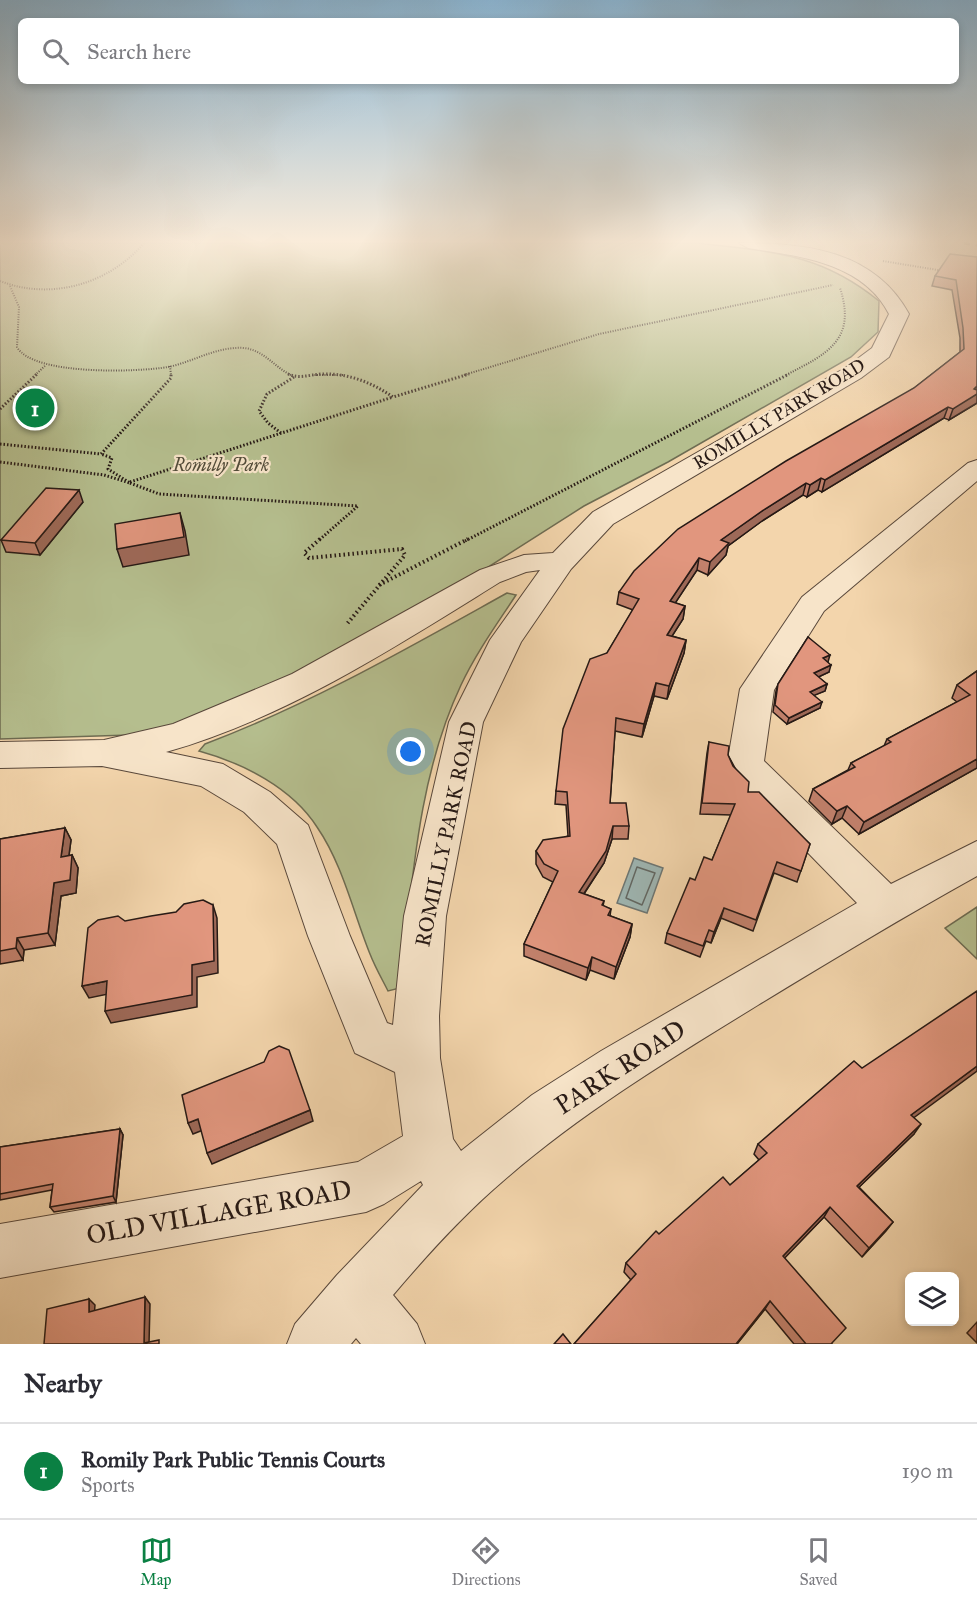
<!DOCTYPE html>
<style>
:root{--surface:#fff;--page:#f7f7f7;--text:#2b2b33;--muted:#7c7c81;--line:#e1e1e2;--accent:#0b8043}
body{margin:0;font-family:"IM FELL Great Primer",serif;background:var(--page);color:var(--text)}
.controls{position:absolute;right:18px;bottom:18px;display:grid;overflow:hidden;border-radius:9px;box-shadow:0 3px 9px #0003}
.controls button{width:54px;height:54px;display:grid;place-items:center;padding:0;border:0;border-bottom:2px solid var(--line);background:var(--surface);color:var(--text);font:30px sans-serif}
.you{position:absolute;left:411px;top:752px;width:21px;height:21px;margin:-15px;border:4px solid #fff;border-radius:50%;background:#1a73e8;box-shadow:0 0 0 9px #1a73e833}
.badge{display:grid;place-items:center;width:39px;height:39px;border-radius:50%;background:var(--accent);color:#fff;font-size:20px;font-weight:700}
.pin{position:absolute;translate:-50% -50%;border:3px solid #fff;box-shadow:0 2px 6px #0006}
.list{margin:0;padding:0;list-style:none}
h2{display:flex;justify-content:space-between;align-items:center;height:78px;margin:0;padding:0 24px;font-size:26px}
h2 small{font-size:20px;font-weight:400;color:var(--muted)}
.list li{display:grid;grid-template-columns:39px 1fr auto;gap:18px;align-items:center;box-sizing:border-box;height:96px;padding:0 24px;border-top:2px solid var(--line)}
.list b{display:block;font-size:22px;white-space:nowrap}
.list p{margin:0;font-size:20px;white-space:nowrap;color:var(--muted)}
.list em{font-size:20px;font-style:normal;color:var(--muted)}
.icon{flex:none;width:33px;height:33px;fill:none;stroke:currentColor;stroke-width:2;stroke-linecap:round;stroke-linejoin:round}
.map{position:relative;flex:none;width:977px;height:1344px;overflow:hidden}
.search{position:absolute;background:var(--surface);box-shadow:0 3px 9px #0003;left:18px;right:18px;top:18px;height:66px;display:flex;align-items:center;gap:15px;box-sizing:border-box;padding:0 21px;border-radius:9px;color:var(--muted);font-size:22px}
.sheet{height:174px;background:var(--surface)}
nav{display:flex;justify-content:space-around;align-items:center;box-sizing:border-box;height:84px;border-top:2px solid var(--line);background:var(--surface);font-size:16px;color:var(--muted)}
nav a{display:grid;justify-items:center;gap:3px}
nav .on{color:var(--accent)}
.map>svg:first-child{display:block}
</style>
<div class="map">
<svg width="977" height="1344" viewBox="0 0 977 1344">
<rect width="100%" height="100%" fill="#f3d5ac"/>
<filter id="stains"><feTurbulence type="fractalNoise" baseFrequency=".00333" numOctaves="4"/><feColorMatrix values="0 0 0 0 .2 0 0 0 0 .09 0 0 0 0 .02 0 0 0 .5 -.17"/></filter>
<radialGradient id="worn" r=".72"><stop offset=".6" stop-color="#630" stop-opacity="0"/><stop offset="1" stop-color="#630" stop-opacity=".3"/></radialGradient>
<!-- green -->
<g fill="#b5be8e" stroke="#6e6c52" stroke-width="1.5">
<path d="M0,243h697c73,9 122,9 182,58l-1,31 -27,25 -183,105 -84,44 -116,74 -138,78 -146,64 -54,13 -130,4z"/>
<path d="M507,593l9,2c-19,29 -40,58 -55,90 -44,93 -49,202 -61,303l-12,3c-6,-12 -13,-24 -18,-37 -17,-42 -27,-89 -53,-127 -25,-39 -74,-64 -118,-76l6,-7c106,-40 203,-96 302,-151z"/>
<path d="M977,907v52l-32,-31z"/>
</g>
<!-- water -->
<path fill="#9eb6b3" stroke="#6e7774" stroke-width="1.5" d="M634,858l29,10 -16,45 -30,-10z"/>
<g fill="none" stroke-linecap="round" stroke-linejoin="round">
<!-- shore -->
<path stroke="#626864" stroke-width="1.5" d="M637,867l18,6 -13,32 -16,-7z"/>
<defs>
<path id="minor" d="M739,243c66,0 135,7 170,71l-20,43 -28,21 -248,146 -42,45 -50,73 -38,80 -37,194 -7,100 1,42 13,81 8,12 71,-56 69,-44 256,-148 -125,-128 -5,-10 13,-76 62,-92 166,-134 9,-3v21l-153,130 -50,79 -10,71 127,123 86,-43v35c-74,41 -147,85 -219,129 -88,54 -177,108 -255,176 -40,34 -76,74 -110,114l24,29 8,20h-64l-5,-6 -5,6h-64l8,-20 42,-49 86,-90 -2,-4 -37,23 -18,8 -366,66v-54l358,-62 45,-26 -8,-64 -40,-19 -47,-117 -31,-92 -33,-32 -43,-26 -99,-20 -102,2v-26l104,-2 69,-16 119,-50 188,-104 44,-15 29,-2 40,-41 252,-144 27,-20 17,-34c-26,-51 -89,-58 -141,-66zM540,570l-50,70 -41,82 -45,194 -11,109 -6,-2 -37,-87 -42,-111 -38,-33 -47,-28 -57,-12c120,-34 229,-105 334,-170l26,-10z"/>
</defs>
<!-- minor casing -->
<use href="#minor" stroke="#59483b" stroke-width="2"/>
<!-- path-far2 -->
<g stroke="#261915" stroke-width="2" stroke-dasharray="1 1.5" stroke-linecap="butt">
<path d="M883,261l61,10"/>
<path d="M0,281c51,20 109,3 144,-38"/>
<path d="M10,286l9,21 -2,40c16,29 122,25 151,20 25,-5 49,-21 76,-19 20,2 30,19 47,27"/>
<path d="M170,366l1,9"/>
<path d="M35,375l11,-10"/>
<path d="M312,375h31"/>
<path d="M464,375l135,-41 234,-49"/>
<path d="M786,375c41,-21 71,-35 54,-87"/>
</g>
<!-- path-far1 -->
<g stroke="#261915" stroke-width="3" stroke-dasharray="1.5 2" stroke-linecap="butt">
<path d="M288,374c11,5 20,1 33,0 27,-1 50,8 72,23l76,-23"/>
<path d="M0,409l37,-35"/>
<path d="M281,433l-13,-10 -9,-12 8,-17 27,-17"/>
<path d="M0,444l101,10 70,-76v-4"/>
<path d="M0,462l104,13 26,8 -22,-14 4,-11 -11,-4"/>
<path d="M130,482l263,-85"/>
<path d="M130,483l29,11 199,12 -40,35"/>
<path d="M465,541l324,-167"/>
</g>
<!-- path -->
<g stroke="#261915" stroke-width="4" stroke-dasharray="1.5 3" stroke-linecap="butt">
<path d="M320,539l-16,14 5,5 93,-9 3,6 -59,70"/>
<path d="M379,585l89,-46"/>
</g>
<!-- minor -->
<use href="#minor" fill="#f7e4c9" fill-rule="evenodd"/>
<!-- rail -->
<path stroke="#261915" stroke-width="3" stroke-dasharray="6 6" stroke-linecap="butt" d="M964,243l13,2"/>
</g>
<!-- wall -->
<g fill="#c2816c" stroke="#261915" stroke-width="1.5">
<path d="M977,257v146l-28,17 -5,-2 -122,74 -4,-2 -11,7 -4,-2 -41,26 -34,25 -2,9 -18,20 -11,-5 -22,33 10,3 -2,13 -11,17 14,4 -2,13 -17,46 -13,-3 -12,41 -27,-6 -5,72 19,23 -1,13h-16l-8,24 -20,31 20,7 -1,5 8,3 -1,7 22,8 -2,13 -16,42 -24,-9 -4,10 -62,-24v-12l29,-62 -10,-5 -7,-13v-13l32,-15 -2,-31 -11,-1 1,-13 51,-138 26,-43 -16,-6 2,-12 295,-204 46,-36v-14l-8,-48 -20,-4 3,-10z"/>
<path d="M83,502l-43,53 -34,-3 -5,-12z"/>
<path d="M808,637l20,25 1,10 -11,5 9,7 -2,7 -11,4 6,13 -33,16 -14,-12 3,-21 2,-7z"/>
<path d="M977,671v97l-118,66 -17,-16 -10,6 -23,-23 4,-12 35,-19 3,-7 33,-17 3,-7 70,-37 -5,-4 5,-13z"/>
<path d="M709,742l19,13 20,37 62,52 -13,38 -23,-9 -21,58 -32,-13 -10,25 -5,-2 -6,16 -35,-14 2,-10 28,-53 17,-20 19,-45 -31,-1 7,-61z"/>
<path d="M65,828l6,12 -2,16 3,-1 6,13 -2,25 -15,3 -6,49 -31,5 -1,10 -23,4v-125z"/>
<path d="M914,1117v17l-55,53 34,35 -31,35 -38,-40 -40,41 48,86h-38l-29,-35 -28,35h-163l57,-64 -7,-8 2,-9 33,-29 71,-49 29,-25 -5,-6 4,-10z"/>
<path d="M120,1129l3,6 -7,67 -62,10 -4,-5 2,-17 -52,10v-53z"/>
<path d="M977,1322v21l-10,-10z"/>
</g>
<!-- shaded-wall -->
<g fill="#9e6958" stroke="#261915" stroke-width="1.5">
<path d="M977,386v17l-28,17 4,-11z"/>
<path d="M948,407l-4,11 -122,74 3,-12z"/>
<path d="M821,478l-3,12 -11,7 3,-12z"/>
<path d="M806,483l-3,12 -41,26 -34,25 -2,9 -18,20 2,-13 11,-22 44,-31z"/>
<path d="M79,490l4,12 -43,53 -5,-12z"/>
<path d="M180,513l5,18 4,24 -66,12 -6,-18z"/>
<path d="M699,558l-2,12 -29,44 2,-13z"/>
<path d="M685,606l-2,13 -18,28 2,-12z"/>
<path d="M686,640l-2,13 -17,46 2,-13z"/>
<path d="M830,655l-2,7 -7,3 2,-7z"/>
<path d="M831,665l-2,7 -17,8 2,-7z"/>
<path d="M656,683l-2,13 -12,41 2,-13z"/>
<path d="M827,684l-2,7 -17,7 2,-6z"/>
<path d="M822,702l-2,6 -33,16 2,-6z"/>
<path d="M977,759v9l-118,66 5,-12z"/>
<path d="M847,806l-5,12 -10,6 5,-13z"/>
<path d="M613,826l-1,13 -8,24 -27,41 2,-12z"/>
<path d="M65,828l6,12 -4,29 -6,-12z"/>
<path d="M72,855l6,13 -2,25 -15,3 -6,49 -7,-12 6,-50z"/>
<path d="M213,905l4,13 1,55 -21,4v30l-86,16 -6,-12 87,-46z"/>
<path d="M724,908l-3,10 -10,25 3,-11z"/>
<path d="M632,924l-2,13 -16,42 2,-12z"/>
<path d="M17,938l7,12 -1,10 -7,-12z"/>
<path d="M592,957l-2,13 -4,10 2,-12z"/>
<path d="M107,981l6,12 -24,5 -7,-12z"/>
<path d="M977,1066v5l-73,54 7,-10z"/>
<path d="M310,1110l3,11 -101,43 -5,-11z"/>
<path d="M198,1119l5,11 -10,4 -5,-11z"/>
<path d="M921,1124l-7,10 -63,61 6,-9z"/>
<path d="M120,1129l3,6 -7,67 -3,-6z"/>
<path d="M830,1207l-6,10 -46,48 5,-9z"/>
<path d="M893,1222l-7,9 -24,26 7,-9z"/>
<path d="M145,1297l5,7 -1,40 -5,-1z"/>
<path d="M89,1299l6,6 -1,13 -5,-6z"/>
<path d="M770,1301l-5,8 -28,35h-1z"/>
</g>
<!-- building -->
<g fill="#e1967e" stroke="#261915" stroke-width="1.5">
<path d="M950,254l27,3v129l-3,3 3,1v4l-24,15 -5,-2 -123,73 -4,-2 -11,7 -4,-2 -41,26 -44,31 8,3 -19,19 -11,-4 -29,43 15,5 -18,29 19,5 -17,46 -13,-3 -12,41 -28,-6 -6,85h16l3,23h-16l-7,25 -27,41 25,9 -2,4 9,4 -3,6 24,9 -16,43 -24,-10 -4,11 -64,-24 34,-73 -14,-7 -8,-13 7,-11 27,-4 -3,-44 -11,-1 7,-62 27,-70 17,-6 32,-54 -20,-7 15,-21 44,-42 108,-68 128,-73 50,-39 -1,-21 -7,-48 -21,-4z"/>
<path d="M46,488l33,2 -44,53 -34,-3z"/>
<path d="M180,513l4,24 -67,12 -2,-25z"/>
<path d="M808,637l22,18 -7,3 8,7 -17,8 13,11 -17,8 12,10 -33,16 -14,-13 3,-21z"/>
<path d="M977,671v88l-113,63 -17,-16 -10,5 -24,-22 42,-22 -4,-4 40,-21 -4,-3 83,-44 -13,-10z"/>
<path d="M709,742l20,4 -1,9 5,11 16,16 -1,10h11l51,52 -9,27 -24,-9 -21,58 -32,-12 -10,24 -5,-2 -6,16 -36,-13 23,-55 5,2 9,-23 8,3 23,-56 -33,-1z"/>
<path d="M65,828l-4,29 11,-2 -2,25 -16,3 -6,50 -31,5 -1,10 -16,3v-112z"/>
<path d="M203,900l10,5 1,56 -22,4v30l-87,16 2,-30 -25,5 6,-58 10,-8 20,-4 7,5 26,-5 25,-4 8,-8z"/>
<path d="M977,991v75l-66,49 10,9 -64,62 36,36 -24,26 -39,-41 -47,49 63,72 -15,16h-25l-36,-43 -34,43h-162l62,-70 -10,-11 30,-32 3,3 64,-57 7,8 37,-32 -9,-9 96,-83 8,7z"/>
<path d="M279,1046l10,4 21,60 -103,43 -9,-34 -10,4 -6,-28 82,-33 5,-11z"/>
<path d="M120,1129l-7,67 -63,11 3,-23 -53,10v-47z"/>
<path d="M145,1297l-1,46 15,-3v4h-115l3,-35 42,-10v13z"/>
<path d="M563,1334l8,10h-17z"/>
</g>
<!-- sky -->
<linearGradient id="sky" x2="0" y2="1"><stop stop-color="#8ab5d3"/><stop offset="0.56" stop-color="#faecda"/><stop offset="1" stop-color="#faecda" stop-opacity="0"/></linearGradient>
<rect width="977" height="431" fill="url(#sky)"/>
<g text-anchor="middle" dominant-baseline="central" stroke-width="4.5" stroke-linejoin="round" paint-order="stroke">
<!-- far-street labels -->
<g font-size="18" fill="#261915" stroke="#f7e4c9">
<text transform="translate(779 414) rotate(-31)">ROMILLY PARK ROAD</text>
</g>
<!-- far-park labels -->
<g font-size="18" font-style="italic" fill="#514b39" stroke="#f7e4c9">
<text x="221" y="465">Romilly Park</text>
</g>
<!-- street labels -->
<g font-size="21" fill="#261915" stroke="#f7e4c9">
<text transform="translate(446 834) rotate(-78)">ROMILLY PARK ROAD</text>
</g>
<!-- near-street labels -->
<g font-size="26" fill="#261915" stroke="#f7e4c9">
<text transform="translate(620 1067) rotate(-33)">PARK ROAD</text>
<text transform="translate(219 1212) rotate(-10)">OLD VILLAGE ROAD</text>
</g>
</g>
<rect width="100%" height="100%" filter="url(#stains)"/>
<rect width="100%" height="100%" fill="url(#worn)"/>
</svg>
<div class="controls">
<button><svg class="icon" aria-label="layers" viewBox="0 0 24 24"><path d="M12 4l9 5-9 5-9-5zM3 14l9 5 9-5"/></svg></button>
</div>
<div class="you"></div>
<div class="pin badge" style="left:35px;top:408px">1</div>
<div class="search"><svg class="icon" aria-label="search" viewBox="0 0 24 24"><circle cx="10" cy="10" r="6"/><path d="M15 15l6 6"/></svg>Search here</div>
</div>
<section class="sheet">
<h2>Nearby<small></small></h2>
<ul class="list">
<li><span class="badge">1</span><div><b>Romily Park Public Tennis Courts</b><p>Sports</p></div><em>190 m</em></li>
</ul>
</section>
<nav>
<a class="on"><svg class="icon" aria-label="map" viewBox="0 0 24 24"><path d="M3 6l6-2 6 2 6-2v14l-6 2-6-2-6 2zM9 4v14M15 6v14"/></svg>Map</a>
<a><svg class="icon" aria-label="directions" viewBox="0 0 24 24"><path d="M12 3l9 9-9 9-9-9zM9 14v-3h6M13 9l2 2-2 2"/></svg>Directions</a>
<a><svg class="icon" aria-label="saved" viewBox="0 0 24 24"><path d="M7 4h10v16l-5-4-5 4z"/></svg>Saved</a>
</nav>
